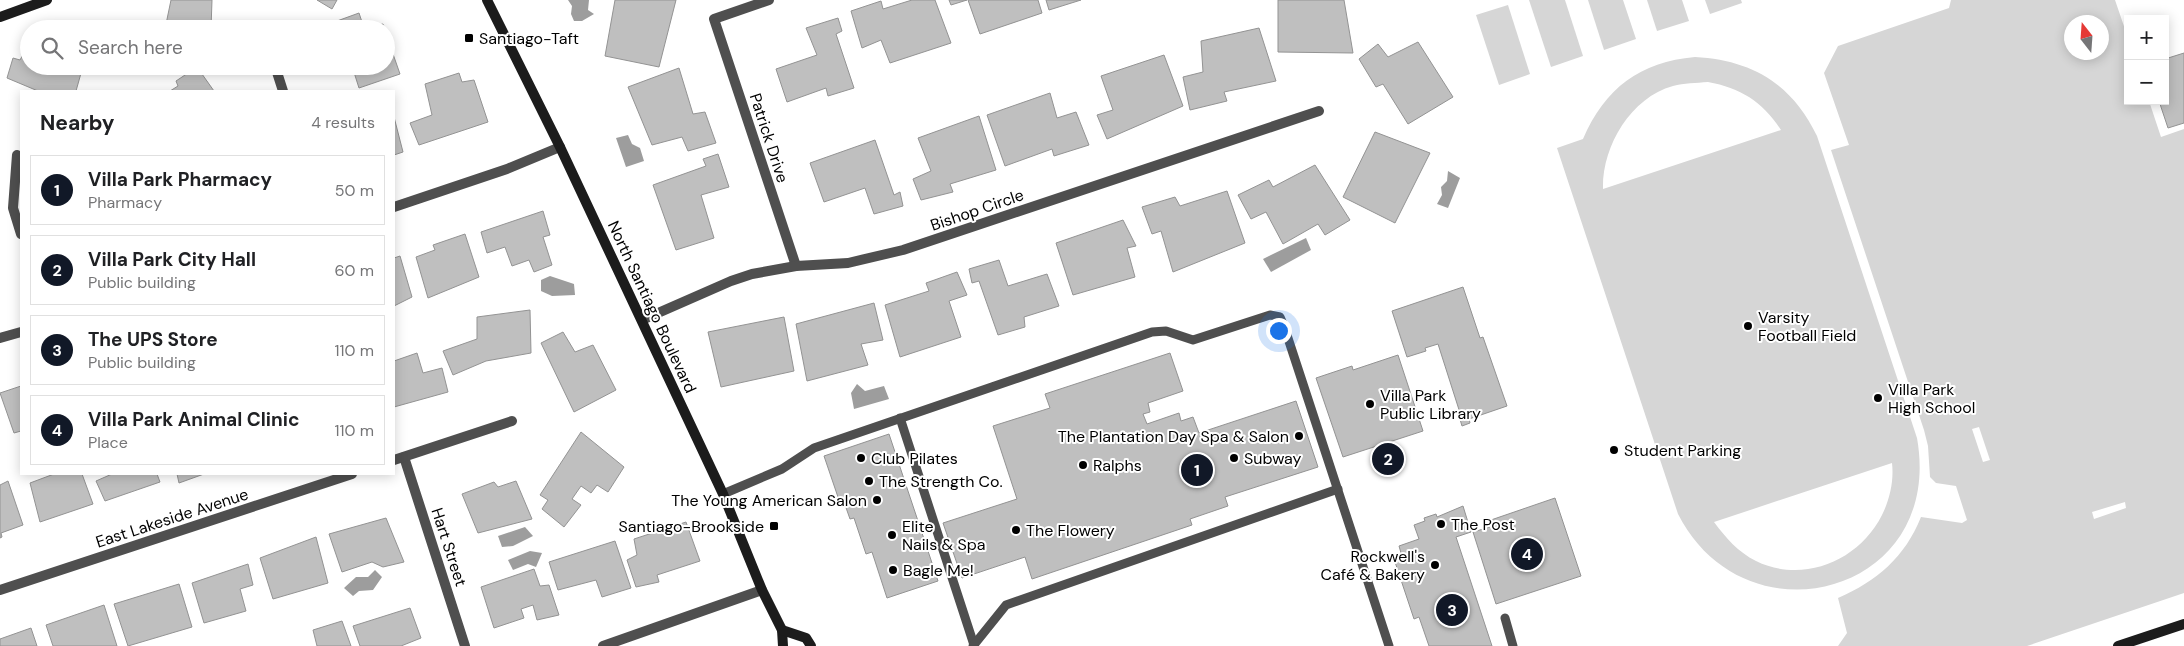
<!DOCTYPE html>
<meta charset="utf-8">
<style>
:root{--surface:#fff;--page:#f6f6f6;--text:#202124;--muted:#757577;--line:#e0e0e0;--accent:#111827}
body{margin:0;font-family:"DM Sans",sans-serif;background:var(--page);color:var(--text)}
.controls{position:absolute;right:15px;top:15px;display:grid;overflow:hidden;border-radius:0px;box-shadow:0 2px 12px #0003}
.controls button{width:45px;height:45px;display:grid;place-items:center;padding:0;border:0;border-bottom:1px solid var(--line);background:var(--surface);color:var(--text);font:25px sans-serif}
.compass{position:absolute;left:2064px;top:15px;width:45px;height:45px;border-radius:50%;background:var(--surface);box-shadow:0 2px 12px #0003;rotate:343deg}
.you{position:absolute;left:1278px;top:330px;width:18px;height:18px;margin:-12px;border:4px solid #fff;border-radius:50%;background:#1a73e8;box-shadow:0 0 0 8px #1a73e833}
.badge{display:grid;place-items:center;width:32px;height:32px;border-radius:50%;background:var(--accent);color:#fff;font-size:16px;font-weight:700}
.pin{position:absolute;translate:-50% -50%;border:2px solid #fff;box-shadow:0 1px 5px #0006}
.list{margin:0;padding:0;list-style:none}
h2{display:flex;justify-content:space-between;align-items:center;height:65px;margin:0;padding:0 20px;font-size:21px}
h2 small{font-size:16px;font-weight:400;color:var(--muted)}
.list li{display:grid;grid-template-columns:32px 1fr auto;gap:15px;align-items:center;box-sizing:border-box;height:70px;margin:0 10px 10px;padding:0 10px;border:1px solid var(--line);border-radius:0px}
.list b{display:block;font-size:19px;white-space:nowrap}
.list p{margin:0;font-size:16px;white-space:nowrap;color:var(--muted)}
.list em{font-size:16px;font-style:normal;color:var(--muted)}
.icon{flex:none;width:28px;height:28px;fill:none;stroke:currentColor;stroke-width:2;stroke-linecap:round;stroke-linejoin:round}
.map{position:relative;flex:none;width:2184px;height:646px;overflow:hidden}
.search{position:absolute;background:var(--surface);box-shadow:0 2px 12px #0003;left:20px;top:20px;width:375px;height:55px;display:flex;align-items:center;gap:12px;box-sizing:border-box;padding:0 18px;border-radius:28px;color:var(--muted);font-size:19px}
.panel{position:absolute;background:var(--surface);box-shadow:0 2px 12px #0003;left:20px;top:90px;width:375px;height:385px;border-radius:0px}
.map>svg:first-child{display:block}
</style>
<div class="map">
<svg width="2184" height="646" viewBox="0 0 2184 646">
<rect width="100%" height="100%" fill="#fff"/>
<!-- green -->
<g fill="#d6d6d6" fill-rule="evenodd">
<path d="M1529,0h36l18,56 -32,11z"/>
<path d="M1588,0h35l13,39 -32,11z"/>
<path d="M1647,0h35l7,21 -32,10z"/>
<path d="M1705,0h36l1,3 -32,11z"/>
<path d="M1951,0h164l13,38v63h21l12,36 23,-8v464l-157,53h-189l9,-13 -9,-35c39,-17 67,-41 83,-81l41,6 5,-3 -11,-34 -20,-3 -6,-6 -2,-31 -4,-16 -93,-280 18,-5 -25,-72 14,-27 111,-38zM2072,22h30v30h-30zM1979,427l11,33 -7,2 -11,-33zM2125,502l1,6 -32,11 -2,-7z"/>
<path d="M1508,5l22,69 -31,11 -23,-70z"/>
<path d="M1695,57c57,3 97,27 122,79l100,302c28,157 -172,208 -239,76l-121,-366 26,-9c22,-51 57,-77 112,-82zM1708,82c33,6 55,20 73,48l-178,59c-1,-42 27,-91 70,-103 11,-3 23,-3 35,-4zM1892,463c2,17 -2,36 -10,52 -23,46 -79,69 -126,46 -18,-9 -30,-23 -42,-39z"/>
</g>
<!-- water -->
<g fill="#9d9d9d">
<path d="M568,0h21l-1,10 6,4 -12,7h-8l-3,-7 1,-8z"/>
<path d="M628,135l4,9 8,4 4,13 -18,6 -10,-29z"/>
<path d="M1448,171l12,7 -12,30 -11,-4 5,-9 -1,-8 6,-6z"/>
<path d="M1306,238l5,12 -40,22 -8,-13z"/>
<path d="M550,276l24,8 1,11 -23,1 -11,-5v-11z"/>
<path d="M857,384l8,7 19,-5 5,13 -35,10 -3,-16z"/>
<path d="M525,527l8,9 -20,10 -11,1 -4,-11z"/>
<path d="M530,551l12,2 -6,14 -8,-3 -15,6 -5,-10z"/>
<path d="M375,570l7,7 -9,13 -14,1 -6,5 -9,-8 12,-11h12z"/>
</g>
<!-- building -->
<g fill="#bfbfbf" stroke="#939393">
<path d="M171,0h41l-1,29h-46z"/>
<path d="M317,0h20l-5,9z"/>
<path d="M615,0h61l-17,67 -54,-11z"/>
<path d="M912,0h23l16,43 -61,20 -9,-23 -19,8 -11,-37 30,-10 2,8z"/>
<path d="M949,0h18l-16,5z"/>
<path d="M968,0h70l4,13 -62,21z"/>
<path d="M1046,0h35l-32,10z"/>
<path d="M1278,0h66l9,53 -75,-1z"/>
<path d="M359,13l5,15 19,-4 2,5h-46l-2,-8z"/>
<path d="M838,18l4,13 -6,3 18,54 -26,8 -2,-8 -39,14 -11,-33 41,-14 -11,-27z"/>
<path d="M1259,28l17,53 -52,11 3,9 -37,9 -7,-33 20,-5 -2,-31z"/>
<path d="M386,34l14,40 -41,14 -7,-22h34z"/>
<path d="M1418,42l35,55 -45,27 -25,-40 -7,3 -17,-28 19,-15 10,13z"/>
<path d="M24,53l5,1v12h54l-7,25h-38l-31,-13 6,-20 7,2z"/>
<path d="M2184,53v70l-16,5 -9,-27h6v-42z"/>
<path d="M1164,55l19,51 -76,33 -10,-24 16,-5 -12,-34z"/>
<path d="M197,67l17,24h-44l8,-5 -2,-5z"/>
<path d="M679,68l14,46 12,-2 11,31 -28,8 -6,-14 -30,8 -24,-58z"/>
<path d="M459,73l3,9 12,-2 14,42 -69,23 -9,-22 22,-8 -7,-31z"/>
<path d="M1050,93l7,25 19,-6 13,33 -35,11 -2,-7 -47,17 -18,-51z"/>
<path d="M979,116l17,54 -46,14 3,8 -32,8 -8,-21 18,-8 -13,-33z"/>
<path d="M394,117l9,35 -9,3z"/>
<path d="M1375,132l55,21 -35,70 -52,-26z"/>
<path d="M875,140l19,55 6,-3 3,14 -29,8 -9,-26 -41,14 -14,-39z"/>
<path d="M718,154l11,33 -28,8 13,43 -38,12 -23,-65 53,-19 -3,-7z"/>
<path d="M1315,165l35,55 -25,15 -7,-11 -35,20 -17,-32 -15,7 -13,-24 31,-15 4,7z"/>
<path d="M1227,191l18,52 -72,29 -12,-41 -9,3 -10,-27 33,-10 5,9z"/>
<path d="M543,211l7,24 -7,2 9,28 -18,7 -5,-12 -17,6 -7,-19 -18,6 -6,-21z"/>
<path d="M1123,220l13,26 -9,2 8,29 -62,18 -17,-52z"/>
<path d="M465,234l14,43 -51,21 -12,-41 19,-7 -2,-5z"/>
<path d="M400,256l12,41 -18,9v-48z"/>
<path d="M999,260l9,26 39,-12 12,32 -35,11 1,10 -27,8 -19,-54 -7,2 -3,-14z"/>
<path d="M957,272l10,23 -18,6 12,36 -61,20 -15,-52 44,-14 -3,-8z"/>
<path d="M1463,287l17,51 3,-1 24,69 -38,13 1,4 -8,3 -3,-10h2l-23,-72 -13,4 1,3 -19,6 -15,-46z"/>
<path d="M874,303l9,37 -22,4 7,21 -61,16 -11,-57z"/>
<path d="M530,310l1,43 -45,8 -33,14 -10,-24 34,-12v-22z"/>
<path d="M784,317l10,54 -73,16 -13,-55z"/>
<path d="M563,332l12,20 18,-7 23,45 -42,22 -33,-69z"/>
<path d="M417,353l6,20 19,-5 6,24 -54,15v-46z"/>
<path d="M1170,353l13,38 -35,12 2,9 -7,2 4,10 32,-11 2,8 12,-4 6,16 97,-32 22,66 -93,30 3,9 -38,13 2,6 -160,54 -7,-22 -63,21 -19,-55 74,-24 -24,-73 57,-18 -5,-14z"/>
<path d="M1398,355l25,76 -80,26 -27,-79 36,-12 1,4z"/>
<path d="M21,386v45l-7,2 -14,-40z"/>
<path d="M581,432l43,35 -16,25 -11,-7 -6,8 -10,-7 -9,13 9,6 -17,22 -22,-18 6,-9 -8,-5z"/>
<path d="M889,434l49,147 -51,17 -15,-46 -6,2 -12,-36 -4,1 -6,-17 -4,1 -16,-47z"/>
<path d="M54,474h28l11,30 -53,18 -10,-39z"/>
<path d="M112,474h45l3,8 -55,19 -9,-20z"/>
<path d="M177,474h27l-25,9z"/>
<path d="M8,481l15,44 -22,8 1,4 -2,1v-53z"/>
<path d="M516,481l16,38 -54,14 -16,-39 32,-12 4,5z"/>
<path d="M1555,498l26,78 -85,28 -23,-72 17,-5 -2,-6z"/>
<path d="M1463,506l8,26 -15,5 36,109h-63l-10,-29 -5,2 -21,-63 8,-3 -2,-7 20,-7 -5,-14 11,-4 -1,-3 12,-4 1,3z"/>
<path d="M386,518l18,44 -21,5 -11,-5 -30,10 -13,-38z"/>
<path d="M686,522l14,39 -43,14 2,7 -23,5 -9,-27 10,-5 -3,-16z"/>
<path d="M316,537l12,46 -55,16 -13,-41z"/>
<path d="M615,541l16,47 -29,9 -6,-17 -38,10 -9,-28z"/>
<path d="M248,564l5,21 -13,4 6,22 -42,12 -12,-40z"/>
<path d="M534,569l6,17 9,-1 10,30 -22,5 -4,-15 -12,4 3,9 -30,10 -13,-41z"/>
<path d="M179,584l13,43 -64,19 -14,-42z"/>
<path d="M104,605l13,41h-64l-7,-21z"/>
<path d="M410,608l11,30 -20,8h-41l-7,-20z"/>
<path d="M342,621l9,25h-34l-4,-16z"/>
<path d="M31,628l6,18h-37v-7z"/>
</g>
<g fill="none" stroke-linecap="round" stroke-linejoin="round">
<!-- lane -->
<g stroke="#4f4f4f" stroke-width="9">
<path d="M900,418l74,227"/>
<path d="M723,494l59,-25 32,-21 338,-116 14,-1 27,9 77,-25 10,2 4,9 105,320"/>
<path d="M1505,618l8,28"/>
<path d="M973,646l33,-41 332,-116"/>
</g>
<!-- street -->
<g stroke="#4f4f4f" stroke-width="10">
<path d="M769,0l-55,19 82,247"/>
<path d="M275,66l8,25"/>
<path d="M17,155l-4,53 8,26"/>
<path d="M394,207l113,-38 53,-22"/>
<path d="M642,320l89,-39 21,-7 44,-8 52,-3 55,-13 416,-139"/>
<path d="M0,338l21,-6"/>
<path d="M404,457l61,189"/>
<path d="M394,460l118,-39"/>
<path d="M0,590l352,-116"/>
<path d="M603,646l159,-56"/>
</g>
<!-- secondary -->
<g stroke="#1c1c1c" stroke-width="10">
<path d="M487,0l73,147 163,347 39,96 20,40 1,16"/>
<path d="M0,17l47,-17"/>
<path d="M782,630l24,8 5,8"/>
<path d="M2118,646l66,-22"/>
</g>
</g>
<!-- markers -->
<g fill="#000" stroke="#fff" stroke-width="2">
<rect x="464" y="33" width="10" height="10" rx="2.5"/>
<circle cx="1748" cy="326" r="5"/>
<circle cx="1878" cy="398" r="5"/>
<circle cx="1370" cy="404" r="5"/>
<circle cx="1299" cy="436" r="5"/>
<circle cx="1614" cy="450" r="5"/>
<circle cx="861" cy="458" r="5"/>
<circle cx="1234" cy="458" r="5"/>
<circle cx="1083" cy="465" r="5"/>
<circle cx="869" cy="481" r="5"/>
<circle cx="877" cy="500" r="5"/>
<circle cx="1441" cy="524" r="5"/>
<rect x="769" y="521" width="10" height="10" rx="2.5"/>
<circle cx="1016" cy="530" r="5"/>
<circle cx="892" cy="535" r="5"/>
<circle cx="1435" cy="565" r="5"/>
<circle cx="893" cy="570" r="5"/>
</g>
<g text-anchor="middle" dominant-baseline="central" stroke-width="4" stroke-linejoin="round" paint-order="stroke">
<!-- poi labels -->
<g font-size="16" fill="#000" stroke="#fff" text-anchor="start">
<text x="479" y="38">Santiago-Taft</text>
<text x="1758" y="317">Varsity<tspan x="1758" dy="18">Football Field</tspan></text>
<text x="1888" y="389">Villa Park<tspan x="1888" dy="18">High School</tspan></text>
<text x="1380" y="395">Villa Park<tspan x="1380" dy="18">Public Library</tspan></text>
<text x="1289" y="436" text-anchor="end">The Plantation Day Spa &amp; Salon</text>
<text x="1624" y="450">Student Parking</text>
<text x="871" y="458">Club Pilates</text>
<text x="1244" y="458">Subway</text>
<text x="1093" y="465">Ralphs</text>
<text x="879" y="481">The Strength Co.</text>
<text x="867" y="500" text-anchor="end">The Young American Salon</text>
<text x="1451" y="524">The Post</text>
<text x="764" y="526" text-anchor="end">Santiago-Brookside</text>
<text x="902" y="526">Elite<tspan x="902" dy="18">Nails &amp; Spa</tspan></text>
<text x="1026" y="530">The Flowery</text>
<text x="1425" y="556" text-anchor="end">Rockwell's<tspan x="1425" dy="18">Café &amp; Bakery</tspan></text>
<text x="903" y="570">Bagle Me!</text>
</g>
<!-- street labels -->
<g font-size="16" fill="#000" stroke="#fff">
<text transform="translate(769 138) rotate(72)">Patrick Drive</text>
<text transform="translate(977 210) rotate(-19)">Bishop Circle</text>
<text transform="translate(652 307) rotate(65)">North Santiago Boulevard</text>
<text transform="translate(172 518) rotate(-18)">East Lakeside Avenue</text>
<text transform="translate(449 547) rotate(72)">Hart Street</text>
</g>
</g>
</svg>
<div class="controls">
<button>+</button>
<button>−</button>
</div>
<svg class="compass" viewBox="-18 -18 36 36"><path d="M0-13l5 13h-10z" fill="#e53935"/><path d="M0 13l5-13h-10z" fill="#757577"/></svg>
<div class="you"></div>
<div class="pin badge" style="left:1197px;top:470px">1</div>
<div class="pin badge" style="left:1388px;top:459px">2</div>
<div class="pin badge" style="left:1452px;top:610px">3</div>
<div class="pin badge" style="left:1527px;top:554px">4</div>
<div class="search"><svg class="icon" aria-label="search" viewBox="0 0 24 24"><circle cx="10" cy="10" r="6"/><path d="M15 15l6 6"/></svg>Search here</div>
<section class="panel">
<h2>Nearby<small>4 results</small></h2>
<ul class="list">
<li><span class="badge">1</span><div><b>Villa Park Pharmacy</b><p>Pharmacy</p></div><em>50 m</em></li>
<li><span class="badge">2</span><div><b>Villa Park City Hall</b><p>Public building</p></div><em>60 m</em></li>
<li><span class="badge">3</span><div><b>The UPS Store</b><p>Public building</p></div><em>110 m</em></li>
<li><span class="badge">4</span><div><b>Villa Park Animal Clinic</b><p>Place</p></div><em>110 m</em></li>
</ul>
</section>
</div>
